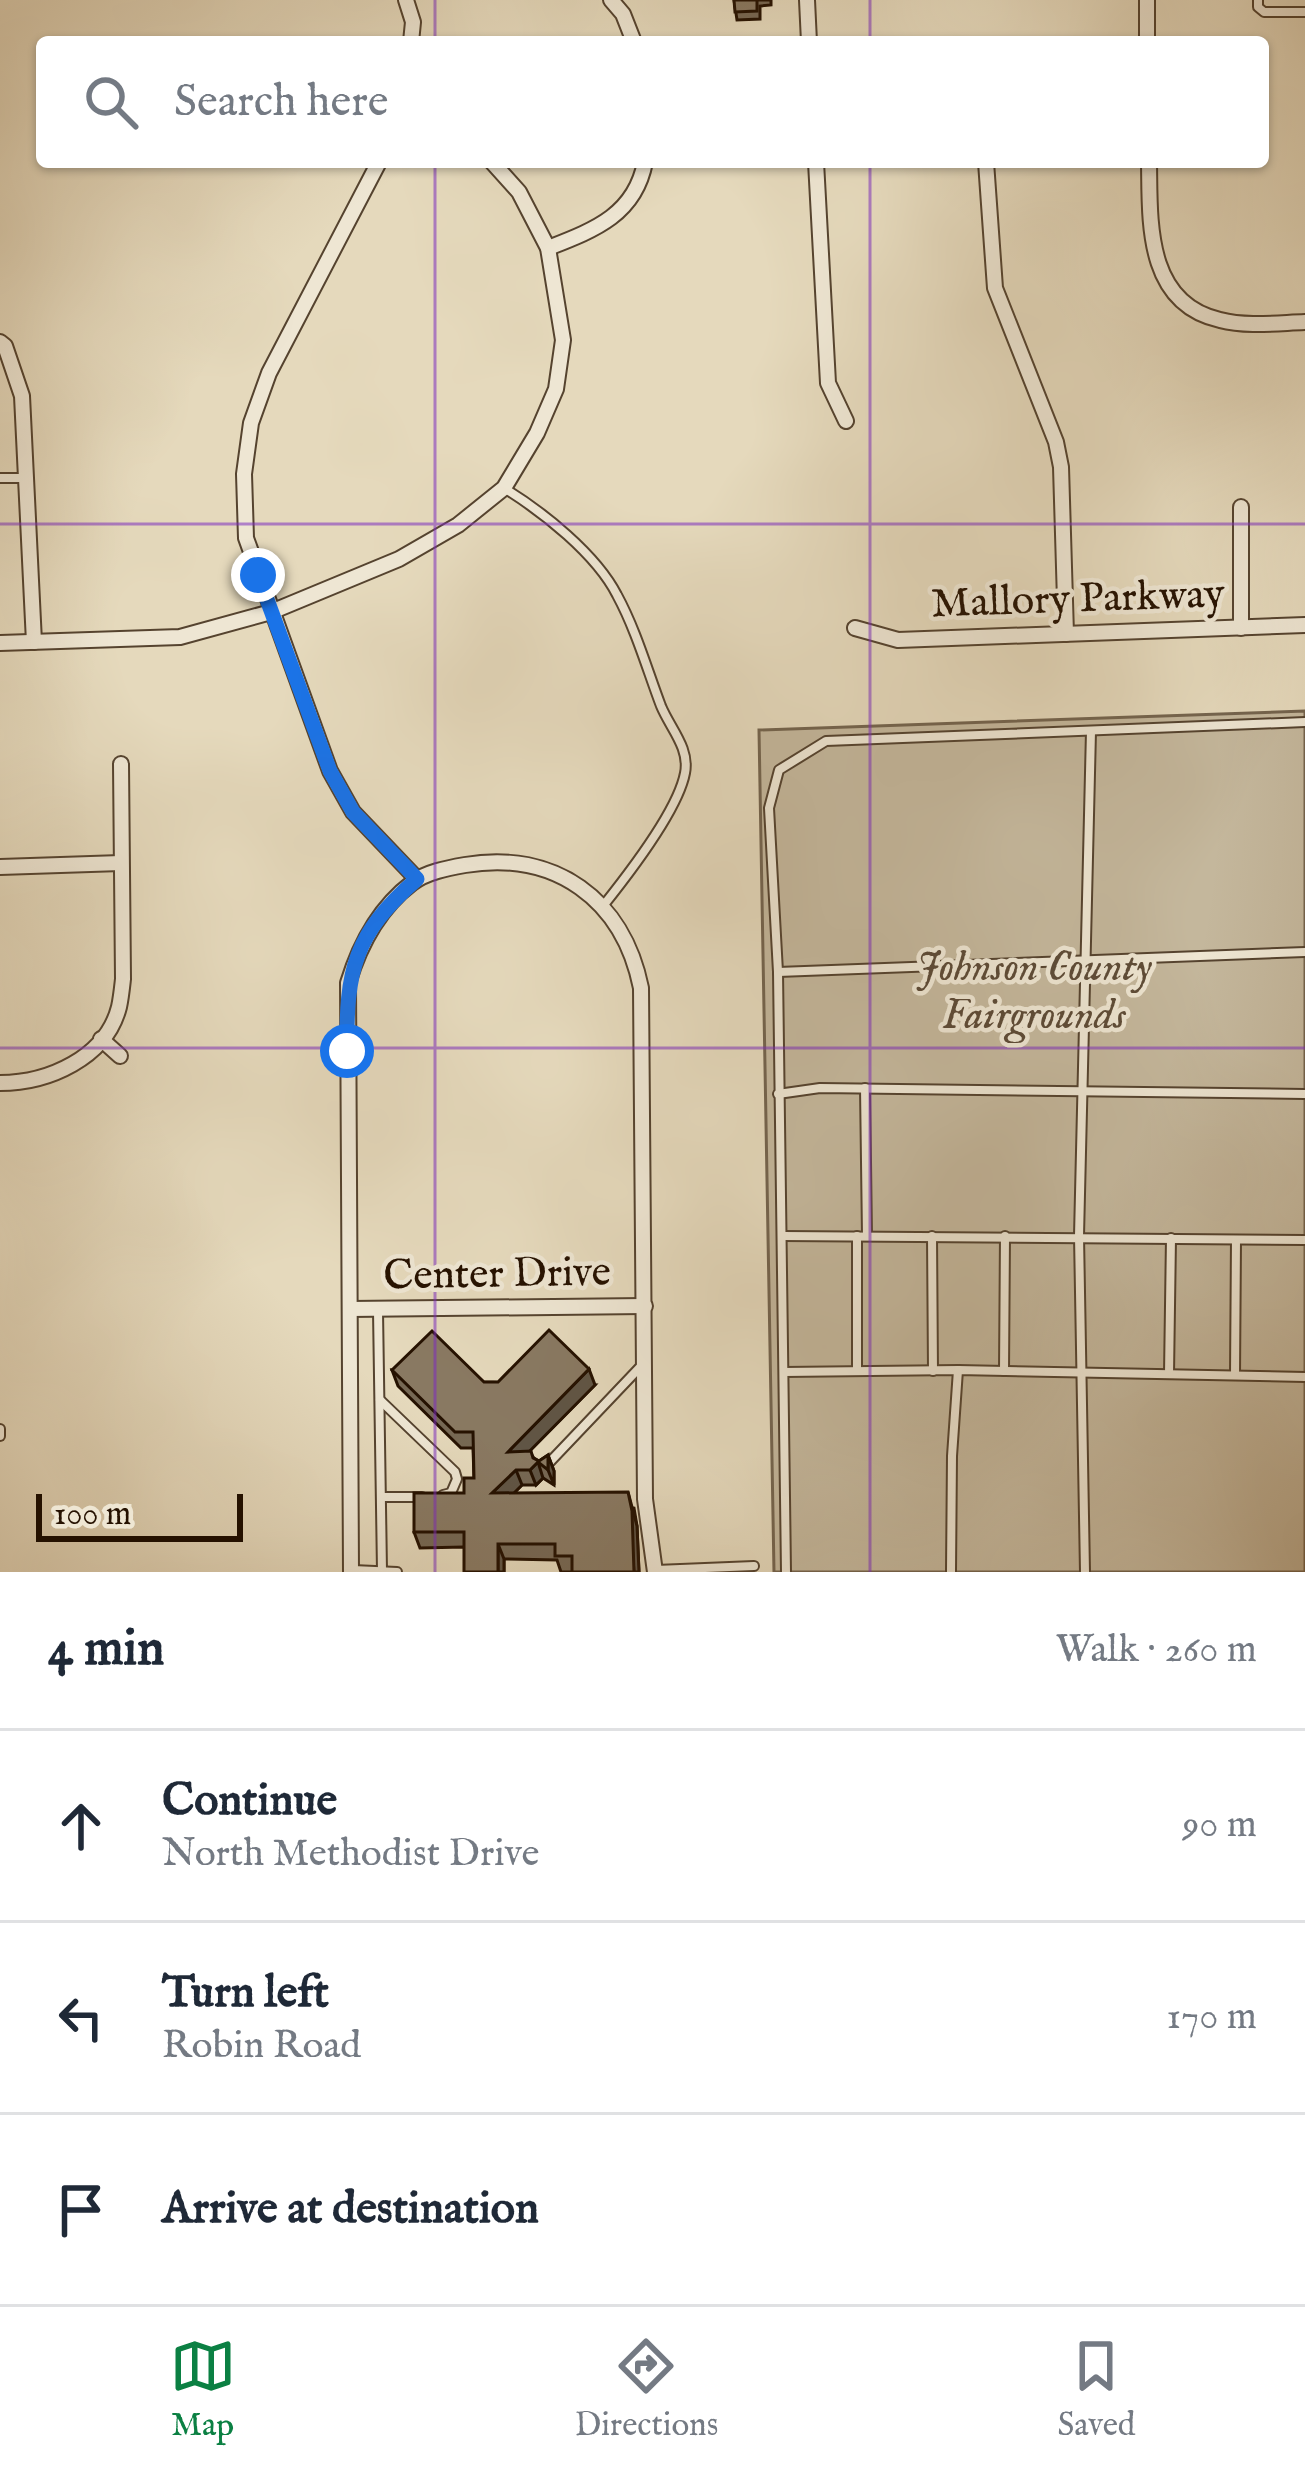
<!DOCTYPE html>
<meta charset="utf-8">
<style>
:root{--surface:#fff;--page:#f2f2f3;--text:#1f2937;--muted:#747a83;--line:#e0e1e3;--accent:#0b8043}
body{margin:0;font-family:"IM FELL English",serif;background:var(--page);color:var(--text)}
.scale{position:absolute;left:36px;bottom:30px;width:207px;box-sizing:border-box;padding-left:12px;border:6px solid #251100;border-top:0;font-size:33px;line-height:42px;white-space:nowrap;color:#251100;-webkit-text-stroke:9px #eee6d3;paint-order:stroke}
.stop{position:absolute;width:36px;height:36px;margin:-27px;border:9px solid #1a73e8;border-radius:50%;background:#fff}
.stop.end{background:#1a73e8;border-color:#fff;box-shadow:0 3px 12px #0008}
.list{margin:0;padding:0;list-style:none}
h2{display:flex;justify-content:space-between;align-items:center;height:156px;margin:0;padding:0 48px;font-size:51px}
h2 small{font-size:39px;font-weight:400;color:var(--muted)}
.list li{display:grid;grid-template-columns:78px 1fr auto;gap:36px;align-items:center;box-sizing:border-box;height:192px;padding:0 48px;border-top:3px solid var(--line)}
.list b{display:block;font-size:45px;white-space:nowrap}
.list p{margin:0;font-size:39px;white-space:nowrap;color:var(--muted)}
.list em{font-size:39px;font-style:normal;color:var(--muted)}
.icon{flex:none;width:66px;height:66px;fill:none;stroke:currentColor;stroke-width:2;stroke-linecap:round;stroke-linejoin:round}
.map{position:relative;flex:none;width:1305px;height:1572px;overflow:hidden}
.search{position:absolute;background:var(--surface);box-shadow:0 3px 9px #0004;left:36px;right:36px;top:36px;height:132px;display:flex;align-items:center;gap:30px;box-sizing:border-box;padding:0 42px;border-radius:12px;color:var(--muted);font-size:45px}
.sheet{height:732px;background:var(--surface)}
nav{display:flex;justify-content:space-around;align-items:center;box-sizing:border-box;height:168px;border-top:3px solid var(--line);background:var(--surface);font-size:33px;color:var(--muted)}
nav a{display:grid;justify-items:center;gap:6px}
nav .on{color:var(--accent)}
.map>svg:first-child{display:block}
</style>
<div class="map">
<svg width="1305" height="1572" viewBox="0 0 1305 1572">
<rect width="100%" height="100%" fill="#e5d9bc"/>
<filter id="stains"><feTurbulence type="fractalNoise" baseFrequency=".00167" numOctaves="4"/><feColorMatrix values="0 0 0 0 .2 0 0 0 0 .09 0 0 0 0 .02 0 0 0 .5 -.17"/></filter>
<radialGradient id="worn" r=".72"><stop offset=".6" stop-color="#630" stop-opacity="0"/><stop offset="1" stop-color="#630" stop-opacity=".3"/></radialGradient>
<!-- green -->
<path fill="#c4b79c" stroke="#74644e" stroke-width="3" d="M1305,711v861h-531l-15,-842z"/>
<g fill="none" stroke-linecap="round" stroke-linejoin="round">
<defs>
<g id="service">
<path d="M1258,0v7l6,5h41"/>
<path d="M0,478h25"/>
<path d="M504,488c39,24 92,66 113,107 19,35 30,74 44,111 9,22 29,42 24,67 -7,37 -58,103 -82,133"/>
<path d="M778,972l527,-20"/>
<path d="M865,1088l2,148"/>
<path d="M778,1094l42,-6 485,6"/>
<path d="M783,1236l522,4"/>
<path d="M857,1236v135"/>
<path d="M932,1236l1,135"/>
<path d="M378,1311l4,260"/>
<path d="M1004,1371l1,-135"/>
<path d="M784,1372l174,-2 347,7"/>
<path d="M1169,1374l2,-136"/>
<path d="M1235,1375l1,-135"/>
<path d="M380,1400l75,72 2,7 -6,14 -8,2"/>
<path d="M0,1429v7"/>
<path d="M546,1466l97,-102"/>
<path d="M381,1497h41"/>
<path d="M353,1570l44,2"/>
<path d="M656,1570l98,-4"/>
<path d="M786,1572l-8,-600 -9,-164 10,-38 47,-29 479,-19"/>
<path d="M951,1572l1,-116 6,-86"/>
<path d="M1085,1572l-6,-336 12,-505"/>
</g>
<g id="minor">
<path d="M406,0l7,22 -2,20"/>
<path d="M611,0l12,14 11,28"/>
<path d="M807,0l2,42"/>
<path d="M1147,0v42"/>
<path d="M379,162l-110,211 -18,50 -7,51 2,64 84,233 23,41 64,67"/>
<path d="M816,162l12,221 18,38"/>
<path d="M986,162l9,126 61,154 5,25 5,167"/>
<path d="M1149,162c1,59 -4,141 71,158 27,7 57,3 85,2"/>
<path d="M548,248c46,-18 87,-33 97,-86"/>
<path d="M0,342l5,4 17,50 12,246"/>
<path d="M1241,507v121"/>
<path d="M855,628l43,12 407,-15"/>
<path d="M0,643l180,-6 91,-25 128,-53 59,-34 46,-37 33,-55 19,-44 7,-49 -15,-92 -29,-56 -27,-30"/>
<path d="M0,867l121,-4"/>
<path d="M101,1039l19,17"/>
<path d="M0,1083c48,0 106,-25 119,-76 2,-9 3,-19 4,-28l-2,-215"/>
<path d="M350,1309l295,-3"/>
<path d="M351,1572l-3,-589c12,-39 31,-75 64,-100 14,-11 36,-15 53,-18 90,-15 158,34 176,123l4,511 10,73"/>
</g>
</defs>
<!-- service casing -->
<use href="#service" stroke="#55432f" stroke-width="12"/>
<!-- minor casing -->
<use href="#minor" stroke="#55432f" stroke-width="18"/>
<!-- service -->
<use href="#service" stroke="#eee6d3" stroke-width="8"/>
<!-- minor -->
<use href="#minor" stroke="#eee6d3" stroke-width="14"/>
</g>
<!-- wall -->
<g fill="#766854" stroke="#251100" stroke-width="3">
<path d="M734,0h37v5l-11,1v13l-23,1z"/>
<path d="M392,1370l92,12 111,3 -66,66 5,7 5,3 9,-6 6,16v14l-11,-7 -7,7h-14l-8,8 120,15 3,18 2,46h-78l-4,-12 -53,-1v13l-40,-25 -44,1 -6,-16 50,-39 10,-15 -1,-30h-12l-63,-62z"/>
</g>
<!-- shaded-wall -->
<g fill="#605545" stroke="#251100" stroke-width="3">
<path d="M589,1369l6,16 -81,82 -6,-15z"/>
<path d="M548,1455l6,16v14l-6,-15z"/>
<path d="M538,1462l5,16 -7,7 -6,-15z"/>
<path d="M516,1470l6,15 -24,24 -6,-16z"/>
<path d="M628,1492l9,34 2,46h-5z"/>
<path d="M498,1544l6,15v13h-6z"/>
</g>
<!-- building -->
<g fill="#897962" stroke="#251100" stroke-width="3">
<path d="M734,0h23v11l-22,1z"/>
<path d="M549,1330l40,39 -81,83 23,-1 2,7 6,3 9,-6v15l-10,-8 -8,8h-14l-24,23 136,-1 4,19 2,61h-62v-16h-17v-12h-57v28h-34v-40h-50v-39h50v-15h10l-1,-46h-18l-63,-62 40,-39 52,51h14z"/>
</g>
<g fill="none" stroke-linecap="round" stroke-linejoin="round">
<!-- route -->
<path stroke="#1a73e8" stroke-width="15" d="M258,575l72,196 23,41 64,67c-63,55 -71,91 -70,172"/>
</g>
<!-- grid -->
<path fill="none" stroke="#7b2cbf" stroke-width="3" stroke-opacity="0.55" d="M435,0v42M870,0v42M435,162v1410M870,162v1410M0,524h1305M0,1048h1305"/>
<g text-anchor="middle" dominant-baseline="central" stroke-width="9" stroke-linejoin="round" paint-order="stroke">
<!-- street labels -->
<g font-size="42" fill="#251100" stroke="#eee6d3">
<text transform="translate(1078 600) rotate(-2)">Mallory Parkway</text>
<text transform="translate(497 1275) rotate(-1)">Center Drive</text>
</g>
<!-- park labels -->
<g font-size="42" font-style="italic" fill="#5d4b37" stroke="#eee6d3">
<text x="1034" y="968">Johnson County<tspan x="1034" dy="48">Fairgrounds</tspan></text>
</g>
</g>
<rect width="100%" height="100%" filter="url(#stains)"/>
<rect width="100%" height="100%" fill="url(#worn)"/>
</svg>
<div class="scale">100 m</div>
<div class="stop" style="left:347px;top:1051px"></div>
<div class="stop end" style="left:258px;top:575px"></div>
<div class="search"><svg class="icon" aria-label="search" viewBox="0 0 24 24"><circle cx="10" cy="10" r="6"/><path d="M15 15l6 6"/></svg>Search here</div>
</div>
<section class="sheet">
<h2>4 min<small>Walk · 260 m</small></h2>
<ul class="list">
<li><svg class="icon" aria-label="ahead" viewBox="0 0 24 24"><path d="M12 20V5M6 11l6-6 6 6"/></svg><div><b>Continue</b><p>North Methodist Drive</p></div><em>90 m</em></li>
<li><svg class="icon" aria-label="left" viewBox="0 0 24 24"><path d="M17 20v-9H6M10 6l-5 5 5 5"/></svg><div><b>Turn left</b><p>Robin Road</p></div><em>170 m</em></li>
<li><svg class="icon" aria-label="arrive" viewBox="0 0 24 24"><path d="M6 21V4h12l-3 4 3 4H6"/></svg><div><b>Arrive at destination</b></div></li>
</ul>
</section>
<nav>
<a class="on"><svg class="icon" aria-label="map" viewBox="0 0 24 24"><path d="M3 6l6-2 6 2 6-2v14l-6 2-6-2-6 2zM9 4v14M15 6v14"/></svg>Map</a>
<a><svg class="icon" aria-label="directions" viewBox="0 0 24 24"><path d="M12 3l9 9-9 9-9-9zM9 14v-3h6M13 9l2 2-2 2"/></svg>Directions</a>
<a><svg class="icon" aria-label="saved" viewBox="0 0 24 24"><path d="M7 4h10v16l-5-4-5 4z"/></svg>Saved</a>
</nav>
